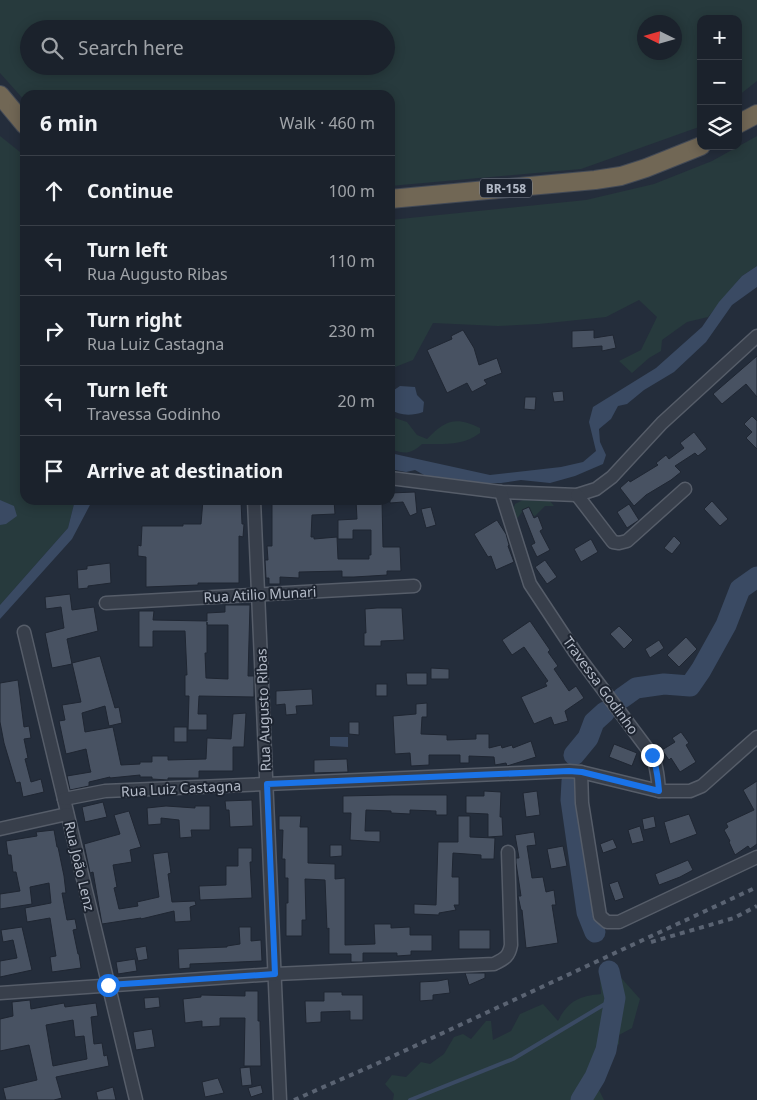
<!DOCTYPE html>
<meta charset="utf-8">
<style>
:root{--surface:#1b222c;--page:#282f38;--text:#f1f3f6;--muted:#a0a4a9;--line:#393f48}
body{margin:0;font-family:"Noto Sans",sans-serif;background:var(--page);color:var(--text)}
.controls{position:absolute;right:15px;top:15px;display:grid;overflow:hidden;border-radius:10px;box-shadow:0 2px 12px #0003}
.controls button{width:45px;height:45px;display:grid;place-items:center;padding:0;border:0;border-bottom:1px solid var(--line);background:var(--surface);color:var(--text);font:25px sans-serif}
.compass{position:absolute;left:637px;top:15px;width:45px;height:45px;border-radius:50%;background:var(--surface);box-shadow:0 2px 12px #0003;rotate:275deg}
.stop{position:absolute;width:15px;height:15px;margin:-11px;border:4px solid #1a73e8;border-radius:50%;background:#fff}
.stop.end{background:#1a73e8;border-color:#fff;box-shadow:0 1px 5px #0008}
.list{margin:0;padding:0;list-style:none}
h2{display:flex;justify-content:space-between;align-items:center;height:65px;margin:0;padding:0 20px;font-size:21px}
h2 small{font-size:16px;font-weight:400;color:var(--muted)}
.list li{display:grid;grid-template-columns:32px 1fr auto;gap:15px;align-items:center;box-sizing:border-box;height:70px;padding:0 20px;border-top:1px solid var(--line)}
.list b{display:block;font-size:19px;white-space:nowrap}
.list p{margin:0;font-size:16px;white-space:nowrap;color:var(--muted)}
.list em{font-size:16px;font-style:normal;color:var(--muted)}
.icon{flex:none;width:28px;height:28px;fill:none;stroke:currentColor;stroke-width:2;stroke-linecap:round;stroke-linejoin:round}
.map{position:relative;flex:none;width:757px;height:1100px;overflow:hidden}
.search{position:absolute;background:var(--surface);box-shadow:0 2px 12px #0003;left:20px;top:20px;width:375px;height:55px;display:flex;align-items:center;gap:12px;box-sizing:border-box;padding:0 18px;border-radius:28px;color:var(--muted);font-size:19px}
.panel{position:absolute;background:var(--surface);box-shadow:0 2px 12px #0003;left:20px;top:90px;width:375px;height:415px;border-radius:15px}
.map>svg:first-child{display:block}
</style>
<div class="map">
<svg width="757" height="1100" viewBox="0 0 757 1100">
<rect width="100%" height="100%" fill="#242d3b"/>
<!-- green -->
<g fill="#273a3d" fill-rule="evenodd">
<path d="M0,0h757v81l-19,15v-77h-37v106l-2,2 -118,42 -191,17v-91h-365v6l-25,-28zM644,22h30v30h-30zM29,29h357v37h-357z"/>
<path d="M0,136l25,20v344h50l-7,28 -68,77z"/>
<path d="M757,136v130l-15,10 -34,41 -21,5 -25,18 -1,11 -12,7 -17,15 -13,-12 22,-11 16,-33 -18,-17 -33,17 -67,7 -41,2 -65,-3 -20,37 -23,9v-149l196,-20 68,-16 58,-23z"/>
<path d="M395,418l12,4 10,13 10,4c18,-19 29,-23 53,-11v5c-17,13 -37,11 -58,11 -12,11 -18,10 -32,5v-30z"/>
<path d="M523,500l27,1 4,5h-9l-10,10 -13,-4 -6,8 -4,-8 3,-8z"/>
<path d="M616,972l24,27 -8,29 -13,7v9l-15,10 4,8 -9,28 5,10h-211l1,-6 -9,-10 7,-9 14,2 15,-15 9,2 14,-10 10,-17 9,-3 8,5 15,-18h5l2,19 18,-9 9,-17 23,-10 15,17c10,-20 21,-25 43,-27l-1,-15 6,-6z"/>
</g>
<!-- water -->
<g fill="#3a4a63">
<path d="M757,266v21l-25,18 -26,37 -32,30 -30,18 -17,14 -9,2 -7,13 -12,10 1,13 6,13 -3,9 -28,12 -25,7 -29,-3 -20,3h-26l-49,-7 -11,-6 -9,2 -16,-3v-16l100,22 71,-8 22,-5 13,-11 -7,-29 4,-15 63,-39 46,-41 17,-25 23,-26z"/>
<path d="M400,386l15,1 2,8 7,7 -1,10c-11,4 -24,4 -33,-3l1,-17z"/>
<path d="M0,500l14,6 3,10 -11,8 -6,1z"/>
<path d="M75,500h24l-8,3 -19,36 -72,80v-14l68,-77z"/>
<path d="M330,737h18v10l-18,-1z"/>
</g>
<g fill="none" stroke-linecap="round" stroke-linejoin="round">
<!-- stream -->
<path stroke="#3a4a63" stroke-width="4" d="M410,1100l103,-41 102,-61"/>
<!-- river -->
<g stroke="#3a4a63" stroke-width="21">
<path d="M622,698l14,-10 28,-4 26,2 11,-16 25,-45 14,-36 17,-12"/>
<path d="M574,755l14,-17 6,-16 11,-10"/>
<path d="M572,781l-1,19 16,112 8,20"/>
<path d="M581,1100l14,-23 11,-27 9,-52 -6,-27"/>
</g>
</g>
<!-- building -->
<g fill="#485262" stroke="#1f2632" fill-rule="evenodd">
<path d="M463,330l11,18 5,17 18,-7 5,15 -18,7 3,4 -15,8 -5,-9 -20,10 -20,-43 25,-11 -1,-3z"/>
<path d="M594,330v8l19,-3 3,13 -14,3v-5l-30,2v-17z"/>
<path d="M757,356v41l-11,-13 -24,20 -9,-10z"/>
<path d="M563,391l1,10 -10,1 -2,-10z"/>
<path d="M525,397h11l-1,13 -11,-1z"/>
<path d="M752,416l5,5v28l-11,-11 6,-6 -8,-8z"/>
<path d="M694,432l13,17 -9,7 -3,-3 -20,13 6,6 -10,8 -25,15 -12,11 -14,-18 9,-8 1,2 28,-17 -2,-2 10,-8 3,4 15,-11 -4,-5z"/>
<path d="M415,492l2,21 -7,3 -7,-14 -13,1v-10z"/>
<path d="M203,500h38l1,24h2l-1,13 -4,-1v47h-41v2l-52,2v-30l-8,-1v-11l3,1 1,-20h41v-2h18z"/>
<path d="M272,500h62l1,14 -23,1 -1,22h3v2l23,-2 1,22h31v-4h2v-25h-18v9h-15v-19l19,-1 -1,-19h26l1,47h17l1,24h-14v4l-33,2h-12v-6l-43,1v6l-19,-1v7h-11v-6h-3l-1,-18h3l-1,-14h5z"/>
<path d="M712,501l16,18 -8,7 -16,-17z"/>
<path d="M629,504l10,16 -12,8 -10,-16z"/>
<path d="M431,507l5,18 -10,3 -5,-19z"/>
<path d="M529,507l5,11 4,-2 5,13 -3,2 10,19 -13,7 -6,-12 4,-2 -13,-33z"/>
<path d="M497,520l9,14 3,11 -1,1 6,16 -18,8 -5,-14 -3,1 -14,-23z"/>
<path d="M674,536l7,7 -9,11 -8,-6z"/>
<path d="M591,539l7,13 -17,10 -7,-13z"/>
<path d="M545,560l12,17 -10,7 -12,-17z"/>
<path d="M110,563l1,20 -23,3v2l-10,1 -1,-19 10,-1v-3z"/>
<path d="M70,594l2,16 22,-3 4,24 -31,8 5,25 -20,4 -7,-35 19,-5 -3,-21 -15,2 -1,-12z"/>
<path d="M225,605h25l-2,71h6v21l-55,-1 -1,18h9v16h-19l1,-34h-4v-21h2l-2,-44h-32v16h-14v-36h15l-1,9 54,1v-8l18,-1zM207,622v3h21v54l-22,-1 -1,-25h2z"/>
<path d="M377,608h25l2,32 -23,1v5h-17v-13h2l-1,-24z"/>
<path d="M530,621l20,29 -2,2 10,14 -4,3 15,22 7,-5 8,12 -19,13 3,10 -14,4 -3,-8 -17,7 -13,-27 26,-11 -2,-3 3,-2 -24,-34 -12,8 -10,-15z"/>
<path d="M619,626l14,14 -9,9 -14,-15z"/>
<path d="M686,637l11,12 -18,18 -12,-12z"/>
<path d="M659,640l5,8 -14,10 -5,-9z"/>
<path d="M100,656l15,52 4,-1 3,16 -13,3 -4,-20 -23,7 3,19 28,-5 8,38 19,-1v-2h12v-6h16v4l38,-1 1,-21 24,1 2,-25 13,-1 -2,34h-11v24h-34v7h-31v2l-16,-1v-2h-12v-2l-30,3v-1l-21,5v4l-19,4 -3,-14 24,-4 -1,-3 -4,-20 -20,5 -7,-33 6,-1 -3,-15 19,-3 -9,-39z"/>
<path d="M431,668l18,1v10h-18z"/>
<path d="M406,673h21v12h-20z"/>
<path d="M18,680l6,47 5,-1 2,12 -7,1 4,19 -3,1 6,23 10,-3 3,13 -21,5 -3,-15 -4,1 -12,-40 -4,-21v-39z"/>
<rect x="376" y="684" width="11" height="12"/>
<path d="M312,689l1,16 -17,1 1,8 -11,1 -1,-11 -9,1v-14z"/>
<path d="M427,703v14h-5l-1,17 26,1v5l29,-1v-5h13v14l12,-3 1,3 10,-3 1,3 18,-7 5,16 -29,9 -1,-3 -11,2 -1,-8 -25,-1v7h-9v-8h-31v10l-18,1 -1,-13 -15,1 -2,-38 23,-2v-10z"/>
<path d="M349,722h10v13l-10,-1z"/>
<rect x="174" y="727" width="13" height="15"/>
<path d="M681,732l8,11 -3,2 10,17 -16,10 -9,-14 -2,2 -7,-10 13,-8 -3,-4z"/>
<path d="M614,744l23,9 -5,13 -23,-9z"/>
<path d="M347,759l1,13 -34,1v-13z"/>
<path d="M757,781v63l-7,5 -2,-3 -13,9 -6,-13 1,-1 -6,-11 4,-3 -2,-4 28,-13 -11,-20z"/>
<path d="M484,791l17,1 -1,25h2l1,19 -15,1v-23l-22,-1v-17h18z"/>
<path d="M537,791l3,24 -14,2 -3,-24z"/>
<path d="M391,795h56v20h-11v-4l-26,-1v4l-19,-1v-2l-25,-1 -1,21h15v11l-30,-2 1,-27h-8v-17z"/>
<path d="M252,800l1,26 -23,1 -1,-17h-3l-1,-9z"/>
<path d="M103,802l4,15 -22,5 -3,-15z"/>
<path d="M166,806l29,2v-2h15v24h-19l1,7 -12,1 -1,-18 -18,-2v6l-13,1 -1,-17z"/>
<path d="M129,811l12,36 -11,3 2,12 -19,3 4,22 -3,1 5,21 19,-3 -1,-4 22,-5 -6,-43 15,-2 3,21 -3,1 4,28 23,-1 1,4 -6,2 1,14 -16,1 -1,-11 -33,8v-1l-39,6 -9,-52 -3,1 -6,-29 36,-10 -6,-19z"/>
<path d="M689,814l8,20 -27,10 -6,-22z"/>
<path d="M279,816h22l-1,11h8v36l27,1v15l10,-1v67l30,-1 -1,-20h17v4l19,-1v8h22v16h-21v4l-14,1v-3h-34v9h-12v-8h-22v-26l-2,1 -2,-49 -20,-1 1,41h-4v16h-16v-33h2v-25h-3v-19h-3l1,-29h-4z"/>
<path d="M458,816h12v21l25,1 -1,21h-13v-4l-28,-2 -1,24h7v28h-5l2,5 -17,3v2l-25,-1v-10l22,1 2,-63h20z"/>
<path d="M654,816l2,11 -12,3 -2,-11z"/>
<path d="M640,826l4,15 -12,3 -4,-14z"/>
<path d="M54,830l3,17h1l6,29 2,17h-4l5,27 8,-1 2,10 -4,1 5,24h1l2,14 -29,4 -2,-15 6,-1 -6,-38 -23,4 -2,-14 26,-5 -2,-20 -19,4 2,17 -32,5v-15l20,-3 -4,-19h-3l-2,-17h-3l-2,-14 31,-5 -1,-4z"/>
<path d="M534,832l2,13 -9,1 5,32 11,-1 3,15 8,-2 2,15h-4l6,38 -32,5 -4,-38h-1l-3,-14h3l-5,-33v-5h3l-4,-23z"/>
<path d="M613,839l4,9 -14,5 -3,-9z"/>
<path d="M330,845h12v11l-12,1z"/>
<path d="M563,846l4,20 -16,3 -4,-20z"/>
<path d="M238,848h14v14h-2l2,36 -52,2 -1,-14 27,-1v-19h12z"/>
<path d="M688,860l5,10 -13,7 -21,8 -4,-11z"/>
<path d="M618,881l6,17 -9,3 -6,-17z"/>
<path d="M22,927l10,43 -32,7v-16l17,-3 -4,-18 -10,2 -2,-12z"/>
<path d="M239,927h12v14l10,-1 1,21 -72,3v4l-11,1 -1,-20 49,-2v-1l13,-2z"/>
<rect x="459" y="930" width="31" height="19"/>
<path d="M146,946l2,13 -10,2 -3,-13z"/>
<path d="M135,959l2,12 -19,3 -2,-12z"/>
<path d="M465,973h20v5l-16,7z"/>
<path d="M448,979l2,14 -17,2v5l-13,1v-19l18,-1z"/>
<path d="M245,991h13v30h2l1,45h-17l1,-48h-25v8l-18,1v-6l-17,2 -2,-24 18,-2v-2l44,1z"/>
<path d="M324,992h18v3h21v25h-13v-9l-29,1v10l-15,1 -1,-22h19z"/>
<path d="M159,997l1,10 -15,2 -1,-11z"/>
<path d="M30,1000l1,9 33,-6 1,4 31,-4 2,13 -7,1 3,27 8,-1 2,13 3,-1 2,11 -53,11 6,21 -8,2h-48l-3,-12 34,-8 -8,-35 -29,6v-32l13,-3 -1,-14zM73,1020l2,17 9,-1 3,23 -34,7 -7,-41z"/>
<path d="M152,1029l3,18 -19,3 -3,-18z"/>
<path d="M250,1067l2,18 -10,1 -2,-18z"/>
<path d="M218,1078l6,15 -19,4 -3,-15z"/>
<path d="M261,1085l2,8 -12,4 -3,-9z"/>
<path d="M113,1087l3,13h-18l-2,-8z"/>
</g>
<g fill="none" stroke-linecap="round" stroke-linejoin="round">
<defs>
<g id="minor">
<path d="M390,478l111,14 76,3 19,-6 16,-12 50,-54 95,-87"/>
<path d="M501,492l29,92 45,68 77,103c5,12 6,23 7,36"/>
<path d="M577,495l36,47 6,1 8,-2 58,-52"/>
<path d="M254,500l26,600"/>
<path d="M106,603l308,-17"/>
<path d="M24,632l112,468"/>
<path d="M581,772l1,31 18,113 7,6h12l138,-65"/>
<path d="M64,799l41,-8 464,-20 12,1 78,19h31l12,-5 55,-49"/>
<path d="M0,829l67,-15"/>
<path d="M0,993l275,-19 219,-10c10,-5 15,-7 17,-19l-3,-93"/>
</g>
<g id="highway">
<path d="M0,95l25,30"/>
<path d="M738,124l19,-10"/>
<path d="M390,199l205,-19 26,-4 25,-8 55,-22"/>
</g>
</defs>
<!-- minor casing -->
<use href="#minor" stroke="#565d69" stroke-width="15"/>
<!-- highway casing -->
<use href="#highway" stroke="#434a56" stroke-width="20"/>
<!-- minor -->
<use href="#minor" stroke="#383f4b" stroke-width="12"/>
<!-- highway -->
<use href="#highway" stroke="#716755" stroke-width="18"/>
<!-- rail -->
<g stroke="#5a6372" stroke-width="4" stroke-dasharray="5 5" stroke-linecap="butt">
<path d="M651,942l83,-24 23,-12"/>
<path d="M294,1100l82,-36 381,-177"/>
</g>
</g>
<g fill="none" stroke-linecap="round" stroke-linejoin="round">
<!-- route -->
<path stroke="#1a73e8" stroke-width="6" d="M108,985l167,-11 -8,-190 302,-13 13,1 77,19c-1,-13 -2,-24 -7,-36"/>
</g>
<g text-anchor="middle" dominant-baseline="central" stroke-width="4" stroke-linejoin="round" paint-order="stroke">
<!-- shield labels -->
<rect fill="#1d2430" stroke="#868d9a" stroke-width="1" x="480" y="178.5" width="52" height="19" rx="4"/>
<g font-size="12" font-weight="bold" fill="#b3bac7">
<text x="506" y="188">BR-158</text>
</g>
<!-- street labels -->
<g font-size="14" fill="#b3bac7" stroke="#1d2430">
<text transform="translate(260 594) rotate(-3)">Rua Atilio Munari</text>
<text transform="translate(601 685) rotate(54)">Travessa Godinho</text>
<text transform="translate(263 710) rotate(-92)">Rua Augusto Ribas</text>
<text transform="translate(181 788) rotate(-3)">Rua Luiz Castagna</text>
<text transform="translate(80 866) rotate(77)">Rua João Lenz</text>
</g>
</g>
</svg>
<div class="controls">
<button>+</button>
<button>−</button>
<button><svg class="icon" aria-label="layers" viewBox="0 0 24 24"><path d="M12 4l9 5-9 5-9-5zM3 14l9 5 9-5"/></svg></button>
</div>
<svg class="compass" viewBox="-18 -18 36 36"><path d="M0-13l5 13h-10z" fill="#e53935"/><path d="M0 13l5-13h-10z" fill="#a0a4a9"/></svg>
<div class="stop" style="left:108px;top:985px"></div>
<div class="stop end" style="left:652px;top:755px"></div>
<div class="search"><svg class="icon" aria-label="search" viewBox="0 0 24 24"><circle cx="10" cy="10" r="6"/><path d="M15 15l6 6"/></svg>Search here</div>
<section class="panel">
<h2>6 min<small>Walk · 460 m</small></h2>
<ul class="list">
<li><svg class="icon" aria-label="ahead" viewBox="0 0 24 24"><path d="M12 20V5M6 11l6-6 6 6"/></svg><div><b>Continue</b></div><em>100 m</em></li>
<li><svg class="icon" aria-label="left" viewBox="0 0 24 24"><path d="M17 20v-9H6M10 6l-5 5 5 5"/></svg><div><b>Turn left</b><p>Rua Augusto Ribas</p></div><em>110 m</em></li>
<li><svg class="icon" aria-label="right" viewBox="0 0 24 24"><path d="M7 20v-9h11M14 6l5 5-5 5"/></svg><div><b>Turn right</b><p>Rua Luiz Castagna</p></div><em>230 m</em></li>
<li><svg class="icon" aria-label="left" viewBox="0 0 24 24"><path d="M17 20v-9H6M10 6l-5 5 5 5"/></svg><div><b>Turn left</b><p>Travessa Godinho</p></div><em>20 m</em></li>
<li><svg class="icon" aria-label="arrive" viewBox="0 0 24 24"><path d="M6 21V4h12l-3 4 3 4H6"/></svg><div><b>Arrive at destination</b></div></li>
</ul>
</section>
</div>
